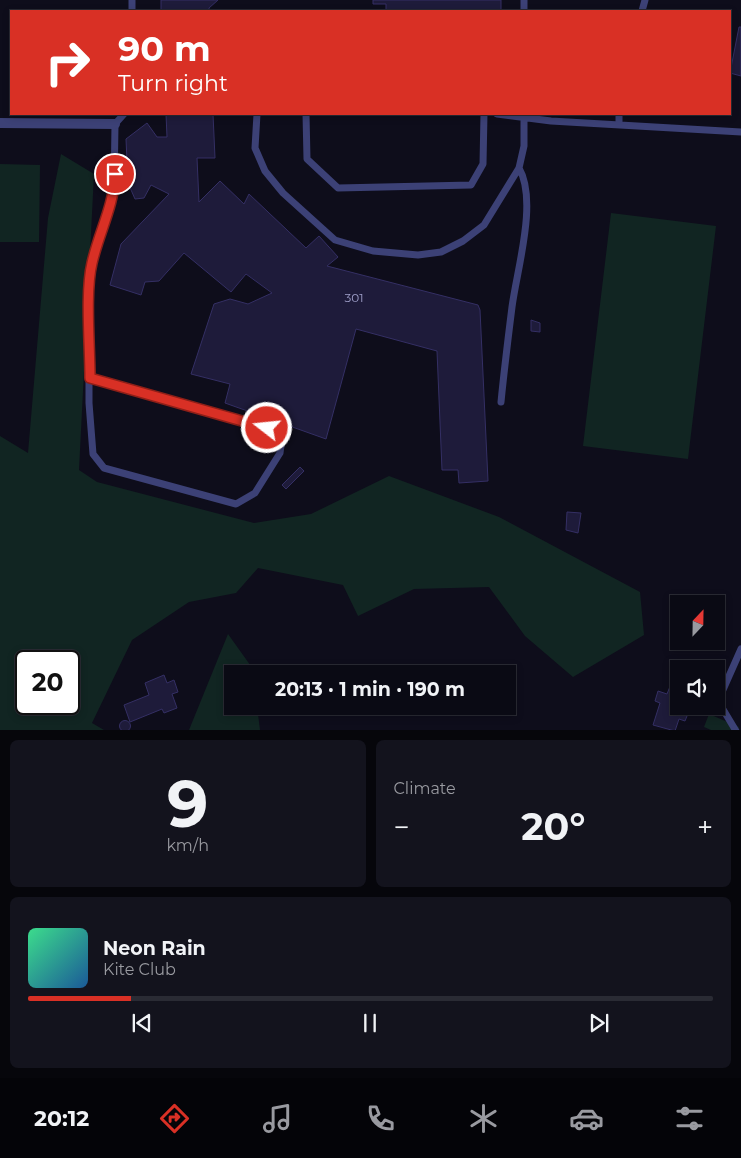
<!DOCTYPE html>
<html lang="en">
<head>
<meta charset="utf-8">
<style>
	body { margin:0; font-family:Montserrat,sans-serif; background:#13131d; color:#f1f3f6; height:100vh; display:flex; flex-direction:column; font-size:19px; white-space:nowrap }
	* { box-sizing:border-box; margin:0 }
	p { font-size:16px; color:#999aa0 }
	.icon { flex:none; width:28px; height:28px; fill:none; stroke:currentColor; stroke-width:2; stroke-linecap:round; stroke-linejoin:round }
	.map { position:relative; height:730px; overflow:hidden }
	.sheet { display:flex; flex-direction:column; gap:10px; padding:10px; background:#06060b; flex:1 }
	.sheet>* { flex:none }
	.top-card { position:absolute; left:10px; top:10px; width:721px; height:105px; border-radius:0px; box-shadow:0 2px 8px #0003,0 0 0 1px #2a2b34; background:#d93025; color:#fff; overflow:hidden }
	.needle { width:32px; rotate:22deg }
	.controls { position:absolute; left:670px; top:595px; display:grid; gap:10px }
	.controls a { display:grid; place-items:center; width:55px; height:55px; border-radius:0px; background:#0a0a14; box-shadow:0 2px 8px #0003,0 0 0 1px #2a2b34; font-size:25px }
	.speed { position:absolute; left:15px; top:650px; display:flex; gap:10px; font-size:25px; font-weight:700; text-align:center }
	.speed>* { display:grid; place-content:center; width:65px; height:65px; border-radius:50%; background:#0a0a14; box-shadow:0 2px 8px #0003,0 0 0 1px #2a2b34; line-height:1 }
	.speed .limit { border:2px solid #111; border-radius:8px; background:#fff; color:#111 }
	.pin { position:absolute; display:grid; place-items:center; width:42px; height:42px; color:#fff; margin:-21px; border:2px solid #fff; border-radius:50%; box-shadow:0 1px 5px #0007 }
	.me { position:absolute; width:55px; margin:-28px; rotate:286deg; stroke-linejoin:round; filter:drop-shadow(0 0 4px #0008) }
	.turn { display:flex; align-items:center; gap:18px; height:105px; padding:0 25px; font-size:22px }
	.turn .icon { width:65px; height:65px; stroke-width:2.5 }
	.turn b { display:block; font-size:35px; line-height:42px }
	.big { font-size:38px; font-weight:700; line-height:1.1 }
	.sheet .tile { flex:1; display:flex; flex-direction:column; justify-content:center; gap:8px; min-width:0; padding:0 18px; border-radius:8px; background:#13131d }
	.sheet .dial { align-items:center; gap:0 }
	.dial b { font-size:65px; line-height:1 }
	.song { display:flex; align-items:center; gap:15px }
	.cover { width:60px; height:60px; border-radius:8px; background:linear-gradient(135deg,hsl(150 70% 55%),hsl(210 70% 35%)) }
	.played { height:5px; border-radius:2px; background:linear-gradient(90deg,#d93025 15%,#2a2b34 15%) }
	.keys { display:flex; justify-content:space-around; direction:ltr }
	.heat { display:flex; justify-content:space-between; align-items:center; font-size:28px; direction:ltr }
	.sheet .tiles { flex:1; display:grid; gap:10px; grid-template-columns:1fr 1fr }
	.tile:last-child { grid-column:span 2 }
	.trip { position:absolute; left:224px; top:665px; width:292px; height:50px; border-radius:0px; background:#0a0a14; box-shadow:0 2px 8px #0003,0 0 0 1px #2a2b34; font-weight:700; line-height:50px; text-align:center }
	.dock { display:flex; height:80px; justify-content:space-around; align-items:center; background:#040408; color:#999aa0 }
	.dock .icon { width:35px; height:35px }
	.dock .selected { color:#d93025 }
	.dock b { font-size:22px; color:#f1f3f6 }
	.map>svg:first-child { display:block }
	.green { fill:#112522; fill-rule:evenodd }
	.building { fill:#1e1b3a; stroke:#342f64 }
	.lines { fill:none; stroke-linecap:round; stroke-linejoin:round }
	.lane { stroke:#3c4176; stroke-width:7 }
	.street { stroke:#3c4176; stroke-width:10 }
	.route-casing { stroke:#8d1f18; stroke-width:12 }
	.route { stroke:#d93025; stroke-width:9 }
	.labels { text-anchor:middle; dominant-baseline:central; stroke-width:5; stroke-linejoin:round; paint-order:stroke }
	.number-label { font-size:12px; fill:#a0a0ca }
</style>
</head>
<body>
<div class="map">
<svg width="741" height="731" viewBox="0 0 741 731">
	<rect width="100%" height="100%" fill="#0e0d1b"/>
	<path class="green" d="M61 154 94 174 79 470 97 482 254 523 311 514 389 476 499 517 640 592 644 635 573 677 525 636 489 587 414 589 358 616 343 585 258 568 236 593 189 602 132 640 92 723 104 730 0 731V436L28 453 48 218ZM26 661H69V704H26Z
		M0 164 40 165 39 242H0Z
		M611 213 716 226 688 459 583 446Z
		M228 634 253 669 254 674H232V706H257L260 730H189Z
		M709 714 739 727 738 731 711 730 704 727Z"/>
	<path class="building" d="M161 0H218L209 8V11H161Z
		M373 0H501V11H386V4H373Z
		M739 27H741V76L730 73Z
		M166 114H213L215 158H197L199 202 220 181 244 204 249 194 306 248 319 236 338 257 327 266 478 305 480 310 488 481 459 483 458 470H442L437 351 356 329 326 439 225 403 230 384 191 374 214 304 230 299 248 304 272 293 246 274 231 292 184 253 159 281 145 282 141 295 110 285 121 244 169 194 151 185 144 198 135 199 128 183 126 139 147 123 157 137H167Z
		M531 320 540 323V332L531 331Z
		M300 467 304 471 286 489 282 485Z
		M567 512 581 513 578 533 566 530Z
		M164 675 167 683 174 680 178 692 172 694 177 708 164 713 162 709 130 722 124 705 149 695 145 683Z
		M671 684 679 686V706H684L683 709 689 711 685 721 679 719 675 731 653 725 660 703 655 701 658 691 667 694Z
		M119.5 726a5.5 5.5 0 1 1 11 0a5.5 5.5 0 1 1-11 0Z"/>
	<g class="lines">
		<path class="lane" d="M524 0V11
			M132 11V0
			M642 11 645 0
			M257 114 255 148 265 171 283 193 335 240 373 251 418 255 441 252 463 241 484 225 519 168 524 146V114
			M306 114 307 159 338 188 471 185 483 164 484 114
			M497 114 551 121 741 132
			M619 125V114
			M90 378 267 428 282 438 280 453 255 493 236 504 104 468 93 454 89 403V284L91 263 114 192 115 124 124 114
			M501 402C504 371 508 339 512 307 517 269 538 201 519 168
			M736 731 718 701 741 649"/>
		<path class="street" d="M0 123 115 124"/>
	</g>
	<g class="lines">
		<defs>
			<path id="route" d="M115 174C114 206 99 232 92 263 85 292 90 346 90 378L267 428"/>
		</defs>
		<use href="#route" class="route-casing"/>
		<use href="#route" class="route"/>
	</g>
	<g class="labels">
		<g class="number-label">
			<text x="354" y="297">301</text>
		</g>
	</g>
</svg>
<div class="controls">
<a><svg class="needle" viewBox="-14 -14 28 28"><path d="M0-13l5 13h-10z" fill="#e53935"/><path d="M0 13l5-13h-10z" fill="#999aa0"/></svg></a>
<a><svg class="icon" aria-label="sound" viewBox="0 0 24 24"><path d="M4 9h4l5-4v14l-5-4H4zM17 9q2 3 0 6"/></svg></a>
</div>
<div class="speed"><div class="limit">20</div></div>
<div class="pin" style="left:115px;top:174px;background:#d93025"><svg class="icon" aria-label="arrive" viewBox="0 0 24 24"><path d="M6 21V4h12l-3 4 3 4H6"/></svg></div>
<svg class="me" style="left:267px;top:428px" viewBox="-20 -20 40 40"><circle r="17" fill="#d93025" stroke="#fff" stroke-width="3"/><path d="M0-11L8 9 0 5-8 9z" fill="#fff"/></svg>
<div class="trip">20:13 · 1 min · 190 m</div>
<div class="top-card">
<div class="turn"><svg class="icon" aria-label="right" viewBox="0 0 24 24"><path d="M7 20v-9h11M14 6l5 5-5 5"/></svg><div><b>90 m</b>Turn right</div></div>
</div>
</div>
<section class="sheet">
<div class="tiles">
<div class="tile dial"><b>9</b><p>km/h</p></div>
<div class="tile"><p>Climate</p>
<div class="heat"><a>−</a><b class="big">20°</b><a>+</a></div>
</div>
<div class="tile">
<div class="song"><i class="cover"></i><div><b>Neon Rain</b><p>Kite Club</p></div></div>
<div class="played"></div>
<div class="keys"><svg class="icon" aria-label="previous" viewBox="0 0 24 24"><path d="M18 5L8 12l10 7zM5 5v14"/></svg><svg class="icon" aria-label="pause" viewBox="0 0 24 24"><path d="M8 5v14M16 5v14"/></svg><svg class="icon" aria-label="next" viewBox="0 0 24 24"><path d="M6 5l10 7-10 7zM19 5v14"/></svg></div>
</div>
</div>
</section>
<nav class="dock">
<b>20:12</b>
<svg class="icon selected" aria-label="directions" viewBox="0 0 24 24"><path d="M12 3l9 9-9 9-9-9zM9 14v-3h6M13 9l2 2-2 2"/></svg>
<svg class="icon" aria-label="music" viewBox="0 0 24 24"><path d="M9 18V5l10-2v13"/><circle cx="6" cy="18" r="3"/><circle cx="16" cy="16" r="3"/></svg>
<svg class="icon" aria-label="phone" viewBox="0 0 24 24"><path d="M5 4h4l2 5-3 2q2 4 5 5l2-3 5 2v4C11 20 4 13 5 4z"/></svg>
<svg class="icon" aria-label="climate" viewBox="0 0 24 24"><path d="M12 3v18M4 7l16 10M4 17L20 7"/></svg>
<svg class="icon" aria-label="car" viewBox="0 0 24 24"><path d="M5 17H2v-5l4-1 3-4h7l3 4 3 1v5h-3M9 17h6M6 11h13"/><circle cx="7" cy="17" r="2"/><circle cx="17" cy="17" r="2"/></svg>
<svg class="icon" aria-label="filters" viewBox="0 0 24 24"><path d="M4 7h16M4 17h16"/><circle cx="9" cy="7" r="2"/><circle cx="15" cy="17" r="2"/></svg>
</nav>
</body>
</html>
